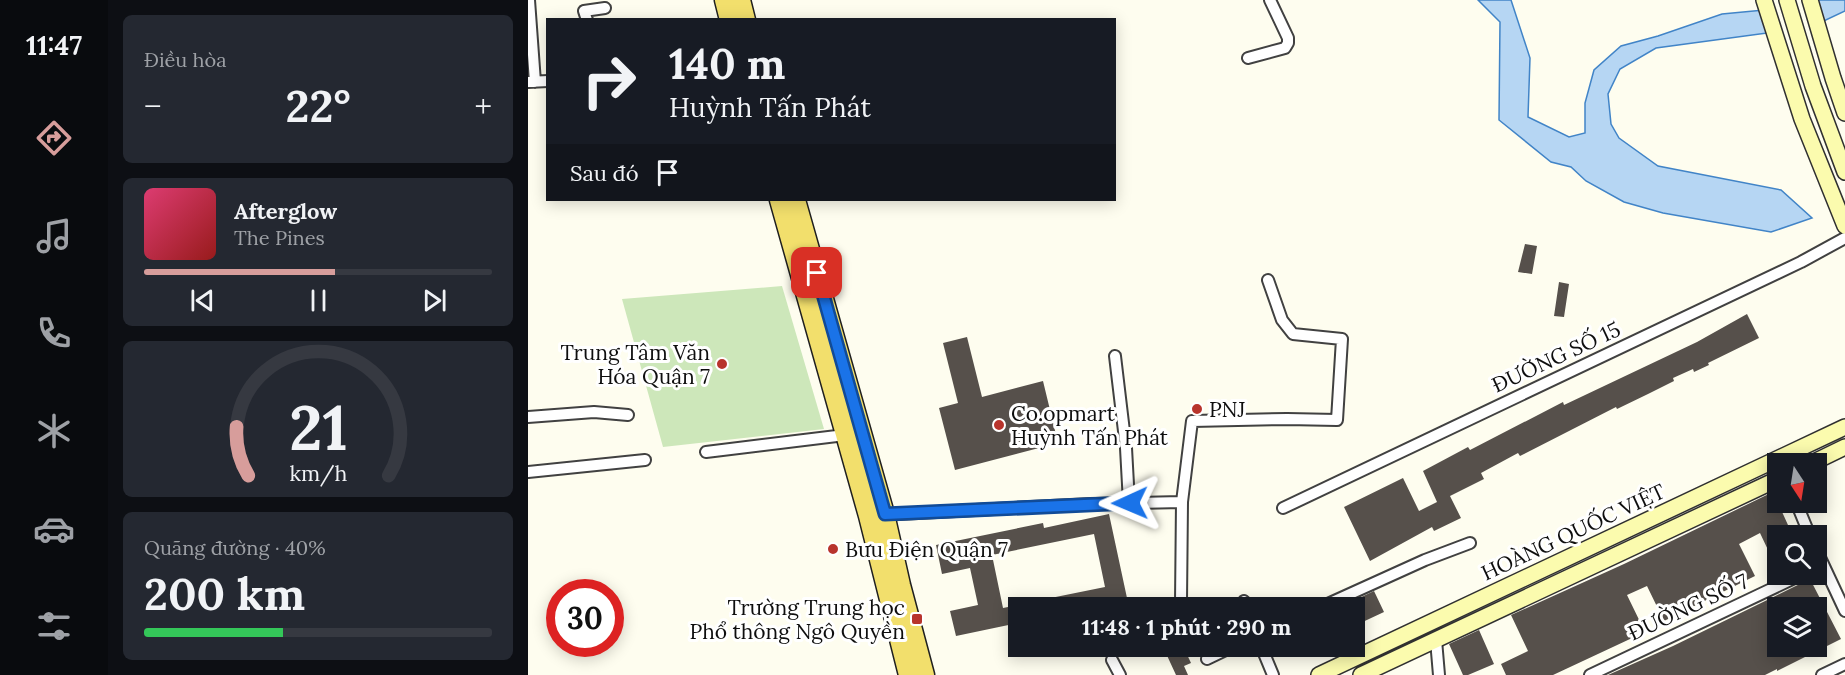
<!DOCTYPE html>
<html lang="vi">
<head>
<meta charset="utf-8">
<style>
	body { margin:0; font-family:Lora,serif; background:#242831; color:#f1f3f6; height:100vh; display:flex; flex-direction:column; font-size:22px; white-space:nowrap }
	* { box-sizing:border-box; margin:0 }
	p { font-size:20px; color:#9ea1a6 }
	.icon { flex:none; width:33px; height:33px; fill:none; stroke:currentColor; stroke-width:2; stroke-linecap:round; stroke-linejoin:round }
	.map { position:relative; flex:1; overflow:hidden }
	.side { display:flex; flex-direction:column; gap:15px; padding:15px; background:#0d0f14; width:420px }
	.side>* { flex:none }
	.guide { position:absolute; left:18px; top:18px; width:570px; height:183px; border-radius:0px; box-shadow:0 3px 15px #0003; background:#171b24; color:#f1f3f6; overflow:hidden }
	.needle { width:39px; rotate:168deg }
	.tools { position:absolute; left:1239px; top:453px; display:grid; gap:12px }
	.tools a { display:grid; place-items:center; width:60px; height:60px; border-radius:0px; background:#171b24; box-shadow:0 3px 15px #0003; font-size:30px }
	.speed { position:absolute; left:18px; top:579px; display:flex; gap:12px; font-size:30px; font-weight:700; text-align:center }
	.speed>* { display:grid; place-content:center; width:78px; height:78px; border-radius:50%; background:#171b24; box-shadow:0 3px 15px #0003; line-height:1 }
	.speed .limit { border:9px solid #d22; background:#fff; color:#111 }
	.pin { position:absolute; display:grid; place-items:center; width:51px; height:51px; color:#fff; margin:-26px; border-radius:12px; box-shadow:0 3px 9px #0006 }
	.me { position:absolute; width:66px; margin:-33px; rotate:269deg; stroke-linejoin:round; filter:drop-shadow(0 0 4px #0008) }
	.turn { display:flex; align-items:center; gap:21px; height:126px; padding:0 24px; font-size:27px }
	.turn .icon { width:78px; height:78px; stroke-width:2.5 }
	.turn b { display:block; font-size:42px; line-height:51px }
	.then { display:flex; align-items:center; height:57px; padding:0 24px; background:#0003; gap:12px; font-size:22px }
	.big { font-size:45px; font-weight:800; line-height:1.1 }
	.side .tile { flex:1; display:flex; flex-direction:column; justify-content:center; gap:9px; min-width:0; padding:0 21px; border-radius:9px; background:#242831 }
	.side .dial { align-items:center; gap:0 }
	.dial svg { height:156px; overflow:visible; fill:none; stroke:#363941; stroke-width:7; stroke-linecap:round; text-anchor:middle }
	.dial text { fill:#f1f3f6; stroke:none }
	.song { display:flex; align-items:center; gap:18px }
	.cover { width:72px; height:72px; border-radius:9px; background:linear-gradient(135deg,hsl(340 70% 55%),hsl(0 70% 35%)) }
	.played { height:6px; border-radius:3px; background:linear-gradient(90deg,#d79d9b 55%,#363941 55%) }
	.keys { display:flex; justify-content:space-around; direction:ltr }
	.heat { display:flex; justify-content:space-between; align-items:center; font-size:33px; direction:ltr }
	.charge { height:9px; border-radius:4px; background:linear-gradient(90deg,#34c759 40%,#363941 0) }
	.trip { position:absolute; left:480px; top:597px; width:357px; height:60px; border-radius:0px; background:#171b24; box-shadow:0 3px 15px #0003; font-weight:800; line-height:60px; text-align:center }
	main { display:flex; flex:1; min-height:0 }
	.menu { display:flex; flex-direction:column; width:108px; justify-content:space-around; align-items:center; background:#090b0e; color:#9ea1a6 }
	.menu .icon { width:42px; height:42px }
	.menu .selected { color:#d79d9b }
	.menu b { font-size:27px; color:#f1f3f6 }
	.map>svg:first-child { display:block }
	.green { fill:#cde7ba }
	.water { fill:#b6d6f3; stroke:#4184c7; stroke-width:1.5 }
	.pier { fill:#fefdef }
	.building { fill:#56504b; fill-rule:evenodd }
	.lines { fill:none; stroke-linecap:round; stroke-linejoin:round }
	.street-casing { stroke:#414141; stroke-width:14 }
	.secondary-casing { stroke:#303030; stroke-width:18 }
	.primary-casing { stroke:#1f1f1f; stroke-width:21 }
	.street { stroke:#fff; stroke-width:10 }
	.secondary { stroke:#fbfbae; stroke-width:15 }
	.primary { stroke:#f2df6c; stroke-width:18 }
	.route-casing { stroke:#114b97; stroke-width:15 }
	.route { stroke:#1a73e8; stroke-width:10 }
	.poi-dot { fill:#b8342c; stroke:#fff; stroke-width:2 }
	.labels { text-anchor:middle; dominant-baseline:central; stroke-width:6; stroke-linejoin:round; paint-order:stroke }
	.poi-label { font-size:21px; fill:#0e0e0e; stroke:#fff; text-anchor:start }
	.street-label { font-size:21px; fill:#0e0e0e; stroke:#fff }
</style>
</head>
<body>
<main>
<nav class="menu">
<b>11:47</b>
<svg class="icon selected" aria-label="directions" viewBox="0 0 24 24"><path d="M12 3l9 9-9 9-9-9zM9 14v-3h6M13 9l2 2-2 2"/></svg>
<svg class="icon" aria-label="music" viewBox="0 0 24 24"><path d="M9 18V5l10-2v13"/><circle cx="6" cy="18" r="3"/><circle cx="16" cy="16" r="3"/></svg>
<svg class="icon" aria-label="phone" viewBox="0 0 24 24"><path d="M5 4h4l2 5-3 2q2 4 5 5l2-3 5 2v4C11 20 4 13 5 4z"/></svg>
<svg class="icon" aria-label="climate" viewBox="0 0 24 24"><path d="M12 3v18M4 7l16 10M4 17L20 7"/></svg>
<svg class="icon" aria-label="car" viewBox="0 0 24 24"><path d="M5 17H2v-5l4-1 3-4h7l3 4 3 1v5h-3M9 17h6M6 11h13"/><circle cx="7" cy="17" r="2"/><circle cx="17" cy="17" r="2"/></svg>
<svg class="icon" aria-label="filters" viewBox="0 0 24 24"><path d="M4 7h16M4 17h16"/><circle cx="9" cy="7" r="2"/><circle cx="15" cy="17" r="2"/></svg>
</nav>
<section class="side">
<div class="tile"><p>Điều hòa</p>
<div class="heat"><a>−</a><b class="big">22°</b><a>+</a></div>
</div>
<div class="tile">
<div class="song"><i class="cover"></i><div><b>Afterglow</b><p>The Pines</p></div></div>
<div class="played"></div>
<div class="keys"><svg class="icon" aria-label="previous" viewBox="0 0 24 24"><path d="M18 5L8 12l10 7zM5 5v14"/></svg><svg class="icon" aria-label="pause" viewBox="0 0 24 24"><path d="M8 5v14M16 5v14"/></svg><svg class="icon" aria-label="next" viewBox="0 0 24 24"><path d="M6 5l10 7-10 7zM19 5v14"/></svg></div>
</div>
<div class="tile dial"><svg viewBox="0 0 100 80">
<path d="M14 69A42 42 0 1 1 86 69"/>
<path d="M14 69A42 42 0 0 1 8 44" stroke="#d79d9b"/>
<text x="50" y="56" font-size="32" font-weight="700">21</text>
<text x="50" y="72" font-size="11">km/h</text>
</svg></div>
<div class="tile"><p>Quãng đường · 40%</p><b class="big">200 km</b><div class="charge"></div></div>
</section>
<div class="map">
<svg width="1317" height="675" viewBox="0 0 1317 675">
	<rect width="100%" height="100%" fill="#fefdef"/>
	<path class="green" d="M254 286 296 429 135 447 94 299Z"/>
	<path class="water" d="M950 0H983L1002 58 1000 117 1041 137 1057 133V103L1066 70 1093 46 1130 36 1194 14 1278 6 1290 0H1317V11L1283 27 1128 48 1092 69 1080 94 1083 124 1091 138 1130 166 1253 190 1284 218 1243 232 1135 213 1096 202 1058 181 1043 167 1023 162 971 120 972 22Z"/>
	<path class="pier" d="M1278 3 1284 30 1239 37 1231 9 1240 6Z"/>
	<path class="building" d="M997 244 1009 246 1004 274 990 272Z
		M1031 282 1041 284 1036 317 1026 316Z
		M1219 314 1231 338 1180 363 1181 365 1166 372 1165 369 1145 378 1146 381 1120 394 1089 409 1088 407 992 456 990 453 953 473 956 479 922 496 933 518 906 531 904 527 842 561 816 507 875 478 891 511 909 502 895 471 940 447 942 450 1035 402 1036 405 1169 342Z
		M439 337 454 397 515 381 530 443 427 470 411 408 430 403 415 343Z
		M1245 492 1265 536H1250V571L1232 533 1211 544 1227 576 1136 621 1119 586 1099 595 1117 632 1025 675H978L973 664 1000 651 983 615 1096 564Z
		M581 514 599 598 555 608H498V603L577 587 566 534 464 555 475 608 490 605V623L428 636 422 611 450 605 442 568 414 574 408 545 515 523 516 528Z
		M1282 579 1313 639 1249 671V669L1237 675H1080L1145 646ZM1250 608H1288V646H1250Z
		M846 591 856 612 826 626V608H810Z
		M951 630 966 664 940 675H935L921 644Z
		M641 646H655L663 663 656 666 660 675H648L636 649Z"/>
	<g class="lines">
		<defs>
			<path id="street" d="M1 0 7 82
				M59 20 56 11 77 8
				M720 58 757 48 760 43V38L742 0
				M0 82 20 81
				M587 356 598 448 601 503
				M0 417 66 412 100 415
				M178 452 317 435
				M0 472 117 460
				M1268 502 1282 536
				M755 508 1273 262 1317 238
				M352 515 562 504 654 502
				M1288 549 1317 611
				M716 601 718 608
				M653 602 654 502 664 421 759 419 809 420 814 339 765 334 754 320 740 280
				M791 608 897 560 942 543
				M908 640 911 675
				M733 646 745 675
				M679 659 706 646
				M584 660 592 675
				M1062 675 1275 574
				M1294 675 1317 664"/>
			<path id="secondary" d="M1236 0 1274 119 1317 226
				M1259 0 1285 86 1317 172
				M1282 0 1305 78 1317 113
				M1282 464 1317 447
				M791 675 1317 427
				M833 675 1250 479"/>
			<path id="primary" d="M196 0 201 20
				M213 0 218 20
				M251 200 340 516 380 675
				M268 200 357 514 373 585 397 675"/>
		</defs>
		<use href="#street" class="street-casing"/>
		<use href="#secondary" class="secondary-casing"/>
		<use href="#primary" class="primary-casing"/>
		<use href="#street" class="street"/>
		<use href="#secondary" class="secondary"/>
		<use href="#primary" class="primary"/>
	</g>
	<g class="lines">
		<defs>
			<path id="route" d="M289 273 357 514 602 503"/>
		</defs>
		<use href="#route" class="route-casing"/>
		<use href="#route" class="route"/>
	</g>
	<g class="poi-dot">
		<circle cx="194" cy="364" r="6"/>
		<circle cx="669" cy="409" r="6"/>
		<circle cx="471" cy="425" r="6"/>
		<circle cx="305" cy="549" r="6"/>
		<rect x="383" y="613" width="12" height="12" rx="3"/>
	</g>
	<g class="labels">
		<g class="poi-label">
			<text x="182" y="352" text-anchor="end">Trung Tâm Văn<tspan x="182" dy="24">Hóa Quận 7</tspan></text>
			<text x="681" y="409">PNJ</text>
			<text x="483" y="413">Co.opmart<tspan x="483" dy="24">Huỳnh Tấn Phát</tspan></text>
			<text x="317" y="549">Bưu Điện Quận 7</text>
			<text x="377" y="607" text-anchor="end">Trường Trung học<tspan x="377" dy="24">Phổ thông Ngô Quyền</tspan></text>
		</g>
		<g class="street-label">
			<text transform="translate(1028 357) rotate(-25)">ĐƯỜNG SỐ 15</text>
			<text transform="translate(1045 532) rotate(-25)">HOÀNG QUỐC VIỆT</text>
			<text transform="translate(1160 607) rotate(-25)">ĐƯỜNG SỐ 7</text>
		</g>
	</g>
</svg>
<div class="tools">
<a><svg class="needle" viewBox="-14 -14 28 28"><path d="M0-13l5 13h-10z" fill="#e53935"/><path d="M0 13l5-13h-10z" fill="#9ea1a6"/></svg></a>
<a><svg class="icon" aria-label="search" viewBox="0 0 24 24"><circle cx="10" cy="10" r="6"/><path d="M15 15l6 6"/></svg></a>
<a><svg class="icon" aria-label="layers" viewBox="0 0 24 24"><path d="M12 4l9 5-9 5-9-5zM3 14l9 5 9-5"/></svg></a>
</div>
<div class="speed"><div class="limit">30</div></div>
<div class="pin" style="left:289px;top:273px;background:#d93025"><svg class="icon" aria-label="arrive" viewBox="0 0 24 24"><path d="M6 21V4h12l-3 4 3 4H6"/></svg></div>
<svg class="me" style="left:602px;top:503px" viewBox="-20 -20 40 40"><path d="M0-17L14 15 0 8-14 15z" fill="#1a73e8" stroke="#fff" stroke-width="4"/></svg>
<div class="trip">11:48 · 1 phút · 290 m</div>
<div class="guide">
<div class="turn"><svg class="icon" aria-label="right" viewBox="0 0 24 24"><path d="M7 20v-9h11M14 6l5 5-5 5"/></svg><div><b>140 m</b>Huỳnh Tấn Phát</div></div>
<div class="then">Sau đó<svg class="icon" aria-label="arrive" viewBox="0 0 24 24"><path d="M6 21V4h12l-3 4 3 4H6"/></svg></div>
</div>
</div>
</main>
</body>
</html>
